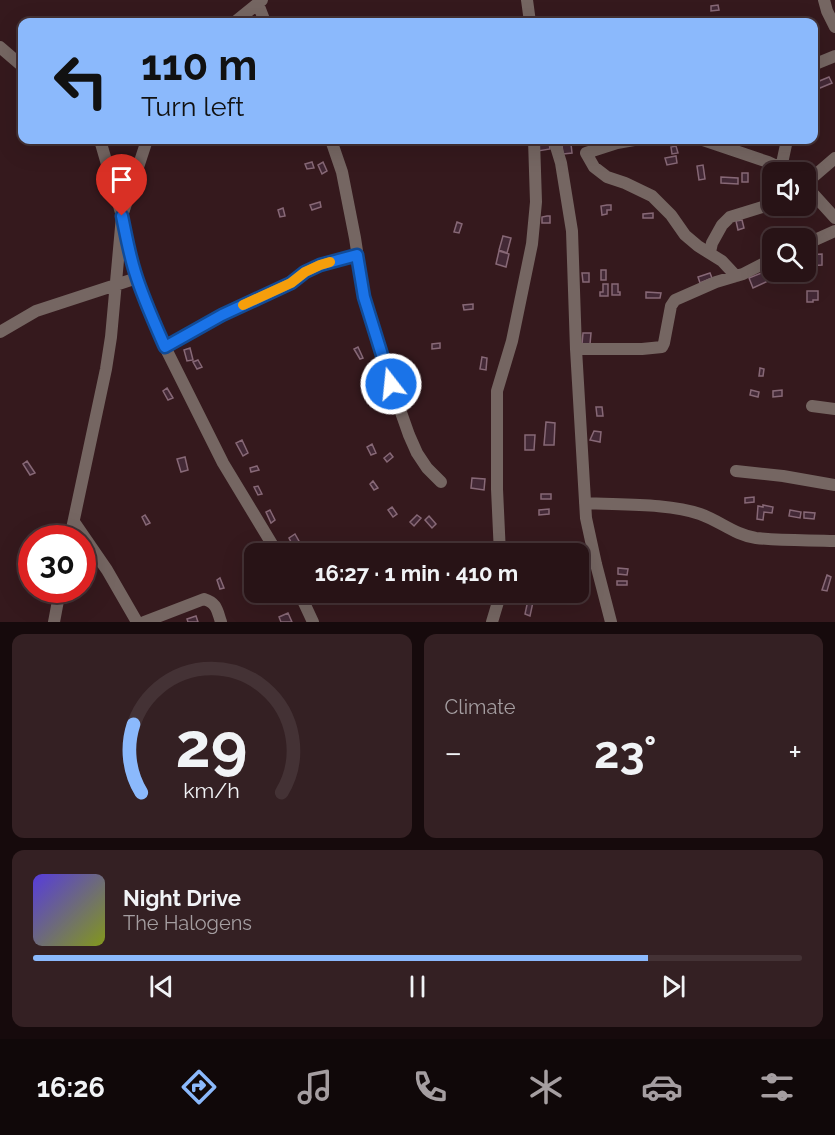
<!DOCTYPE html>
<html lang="en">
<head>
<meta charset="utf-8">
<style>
	body { margin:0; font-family:Raleway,sans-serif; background:#342023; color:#f1f3f6; height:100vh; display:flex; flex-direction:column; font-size:22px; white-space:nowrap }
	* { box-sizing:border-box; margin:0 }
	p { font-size:20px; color:#a59ea1 }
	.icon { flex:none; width:33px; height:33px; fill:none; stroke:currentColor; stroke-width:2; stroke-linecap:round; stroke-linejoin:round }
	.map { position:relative; height:622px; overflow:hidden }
	.drawer { display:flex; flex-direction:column; gap:12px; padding:12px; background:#160a0c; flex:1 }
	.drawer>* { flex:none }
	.hud { position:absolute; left:18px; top:18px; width:800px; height:126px; border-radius:12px; box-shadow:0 6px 24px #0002,0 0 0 2px #443235; background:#8bb9fc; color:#111; overflow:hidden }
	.controls { position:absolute; left:762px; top:162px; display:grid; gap:12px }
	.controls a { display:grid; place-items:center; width:54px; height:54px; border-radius:12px; background:#281316; box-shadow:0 6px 24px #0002,0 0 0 2px #443235; font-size:30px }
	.speed { position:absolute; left:18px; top:525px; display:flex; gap:12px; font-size:30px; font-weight:700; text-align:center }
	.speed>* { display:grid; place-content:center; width:78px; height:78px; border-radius:50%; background:#281316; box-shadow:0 6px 24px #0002,0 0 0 2px #443235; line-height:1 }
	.speed .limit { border:9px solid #d22; background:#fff; color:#111 }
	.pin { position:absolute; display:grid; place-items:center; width:51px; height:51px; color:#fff; margin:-62px -26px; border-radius:50% 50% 50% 0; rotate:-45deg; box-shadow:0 0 6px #0007 }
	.pin .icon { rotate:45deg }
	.me { position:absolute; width:66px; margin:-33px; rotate:344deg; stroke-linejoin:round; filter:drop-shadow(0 0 4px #0008) }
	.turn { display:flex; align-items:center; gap:21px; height:126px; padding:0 24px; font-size:27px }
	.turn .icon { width:78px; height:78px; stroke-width:2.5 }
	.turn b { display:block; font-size:42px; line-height:51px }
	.big { font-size:45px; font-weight:700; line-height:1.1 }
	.drawer .tile { flex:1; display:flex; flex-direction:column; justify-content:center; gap:9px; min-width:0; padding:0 21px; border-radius:12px; background:#342023 }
	.drawer .dial { align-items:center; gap:0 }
	.dial svg { height:156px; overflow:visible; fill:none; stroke:#443235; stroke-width:7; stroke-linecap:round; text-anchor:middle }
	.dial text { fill:#f1f3f6; stroke:none }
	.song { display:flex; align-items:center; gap:18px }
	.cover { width:72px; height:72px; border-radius:9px; background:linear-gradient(135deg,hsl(250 70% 55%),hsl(70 70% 35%)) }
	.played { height:6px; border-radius:3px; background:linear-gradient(90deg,#8bb9fc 80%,#443235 80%) }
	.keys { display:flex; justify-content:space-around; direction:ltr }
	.heat { display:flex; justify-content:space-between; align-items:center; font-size:33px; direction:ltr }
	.drawer .tiles { flex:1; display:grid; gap:12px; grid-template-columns:1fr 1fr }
	.tile:last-child { grid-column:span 2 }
	.trip { position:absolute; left:244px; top:543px; width:345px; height:60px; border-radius:12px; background:#281316; box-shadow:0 6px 24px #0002,0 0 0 2px #443235; font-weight:700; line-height:60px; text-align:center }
	.dock { display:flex; height:96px; justify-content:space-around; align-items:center; background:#100809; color:#a59ea1 }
	.dock .icon { width:42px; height:42px }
	.dock .on { color:#8bb9fc }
	.dock b { font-size:27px; color:#f1f3f6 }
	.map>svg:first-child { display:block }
	.building { fill:#432936; stroke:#876876; stroke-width:1.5 }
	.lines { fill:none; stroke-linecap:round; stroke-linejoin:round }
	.minor { stroke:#756662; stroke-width:12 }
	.route-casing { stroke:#114b97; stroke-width:15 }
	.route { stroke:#1a73e8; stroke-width:10 }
	.slow { stroke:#f59e0b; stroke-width:10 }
</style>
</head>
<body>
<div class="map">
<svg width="835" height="622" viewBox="0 0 835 622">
	<rect width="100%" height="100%" fill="#35191d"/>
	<path class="building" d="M718 5 719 10 711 11V6Z
		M829 77 832 83 820 88 817 82Z
		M549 143 550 149 538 151 537 144Z
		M571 144 572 153 563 154 562 145Z
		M676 146 678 153 672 154 671 147Z
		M676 156 677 163 667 165 665 158Z
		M312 162 314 168 307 169 305 164Z
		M323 162 327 171 322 174 318 165Z
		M703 165 705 179 699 180 697 166Z
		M742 173H748V182H742Z
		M721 177 738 178V184L721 183Z
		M320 202 321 207 312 210 310 205Z
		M607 205H611V210H607V214L602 215 601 206Z
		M283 208 285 216 280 217 278 210Z
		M653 213V218H643V214Z
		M547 216H550V223H542V217Z
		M742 220 744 228 738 230 736 221Z
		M457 222 462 224 459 233 454 232Z
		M503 236 511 238 507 253 499 250Z
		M499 251 509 254 506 267 496 264Z
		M822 254V265L806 266V255Z
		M601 270H606V280H601Z
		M764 272 768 281 753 288 749 278Z
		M582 273H589V282H583Z
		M710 273 712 278 700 283 698 277Z
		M603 284H608V296H600V292H603Z
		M612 284H618V292H620V295H612Z
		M807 291H818V300H813V302H807Z
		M646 292 661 293 660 298H646Z
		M473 304V309L464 310 463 305Z
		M583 333H591L590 344H582Z
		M440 343V348L432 349V344Z
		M358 347 363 358 360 359 354 349Z
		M190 348 193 360 187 361 184 350Z
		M482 357 487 358 486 370 480 369Z
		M198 360 202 367 197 369 193 362Z
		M760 368 764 369 763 376H759Z
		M167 388 173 398 168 400 163 391Z
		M751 390 759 392 758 397 750 395Z
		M782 390V396L773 397V391Z
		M596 407H602L603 416H597Z
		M546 422 555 423 554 445H544Z
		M594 431 601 432 600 442 590 440Z
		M525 435H535L534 450H525Z
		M242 440 248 453 243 456 236 443Z
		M372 444 376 453 371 455 367 447Z
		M390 453 393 457 387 462 384 458Z
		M185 457 188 470 181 472 177 459Z
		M27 461 35 473 30 475 23 464Z
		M257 466 259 470 251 472 250 468Z
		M472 478 485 479 484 490 471 488Z
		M373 481 378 488 374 490 370 484Z
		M258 486 262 494 258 495 254 487Z
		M541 494H551V499H541Z
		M754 497V502L745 503V498Z
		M763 505 773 507 772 513 764 512 763 520 757 519 758 506 763 507Z
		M392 507 397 514 393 517 388 510Z
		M549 509V514L539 515V510Z
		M270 510 275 520 271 523 266 512Z
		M790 510 801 512 800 518 789 516Z
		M804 512 815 513 814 519 804 518Z
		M145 515 150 523 146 525 142 517Z
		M417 515 421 518 414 526 410 522Z
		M429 516 436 524 432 528 425 520Z
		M295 534 300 543 293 546 289 538Z
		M427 545 430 548 425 554 421 550Z
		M579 563H584V572H579Z
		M618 568 628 569 627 575 618 574Z
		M827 575 831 577 827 591 822 590Z
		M220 578 224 588 220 589 217 580Z
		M617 581H627V585H617Z
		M528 600 533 602 530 616 525 614Z
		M288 613 292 622H281L279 617Z
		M196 616 198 622H188L187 619Z"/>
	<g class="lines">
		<path class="minor" d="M527 0 530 22
			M824 0 827 11 835 27
			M258 4 265 22
			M235 22 262 0
			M0 47 22 66
			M813 65 835 56
			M100 140 122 216 134 269 146 305 165 347 223 463 278 554
			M331 140 342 172 355 238 364 297 391 384 409 435 417 453 427 468 441 482
			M554 140 561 163 572 231 576 349 586 518 596 564 611 622
			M634 140 617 143 586 153 594 167 607 177 625 183 652 196 671 215 685 235 698 246 722 261 736 276
			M703 140 768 162 789 172
			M781 168 787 140
			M806 183 835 158
			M806 186 835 218
			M806 244 835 231
			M710 252 712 243 722 225 730 217 772 204
			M0 332 36 311 137 278
			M165 347 222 315 291 283 305 272 320 265 357 255
			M576 349H642L662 347 664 343 671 306 675 300 716 282 743 274 772 259
			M812 406 835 409
			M736 471 783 476 835 485
			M585 503C619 505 669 503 700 514 720 521 735 535 756 538 782 541 809 540 835 541
			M74 522 107 570 137 622
			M70 538 106 369 111 337 122 216 147 140
			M500 554 497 489V391L512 341 532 244 536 202 534 140
			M299 592 313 622
			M54 622 60 590
			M144 622 204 599C217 603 217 610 221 622
			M492 622 501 592"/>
	</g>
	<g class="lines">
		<defs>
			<path id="route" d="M122 216C126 235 129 253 135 272 143 298 154 322 165 347L222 315 291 283 305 272 320 265 357 255 364 297 391 384"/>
		</defs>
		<use href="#route" class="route-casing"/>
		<use href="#route" class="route"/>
		<path class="slow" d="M243 305 291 283 305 272 320 265 330 262"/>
	</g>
</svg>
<div class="controls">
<a><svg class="icon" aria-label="sound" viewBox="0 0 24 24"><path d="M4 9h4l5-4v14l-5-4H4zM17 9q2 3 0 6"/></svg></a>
<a><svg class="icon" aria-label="search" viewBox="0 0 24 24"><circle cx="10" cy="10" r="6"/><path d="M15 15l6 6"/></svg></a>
</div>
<div class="speed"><div class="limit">30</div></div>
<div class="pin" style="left:122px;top:216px;background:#d93025"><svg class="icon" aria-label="arrive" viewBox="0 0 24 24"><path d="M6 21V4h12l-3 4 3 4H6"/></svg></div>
<svg class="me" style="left:391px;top:384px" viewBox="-20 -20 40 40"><circle r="17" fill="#1a73e8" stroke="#fff" stroke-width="3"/><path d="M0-11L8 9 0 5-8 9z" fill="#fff"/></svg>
<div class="trip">16:27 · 1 min · 410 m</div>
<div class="hud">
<div class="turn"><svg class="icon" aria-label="left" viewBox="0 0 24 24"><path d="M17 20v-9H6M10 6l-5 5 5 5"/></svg><div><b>110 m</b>Turn left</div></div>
</div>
</div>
<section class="drawer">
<div class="tiles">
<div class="tile dial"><svg viewBox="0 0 100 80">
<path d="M14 69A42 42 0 1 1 86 69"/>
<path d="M14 69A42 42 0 0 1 10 34" stroke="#8bb9fc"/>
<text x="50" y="56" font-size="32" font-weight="700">29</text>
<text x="50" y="72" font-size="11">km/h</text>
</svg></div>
<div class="tile"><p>Climate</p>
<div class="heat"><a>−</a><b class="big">23°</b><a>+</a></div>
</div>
<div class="tile">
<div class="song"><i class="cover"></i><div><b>Night Drive</b><p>The Halogens</p></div></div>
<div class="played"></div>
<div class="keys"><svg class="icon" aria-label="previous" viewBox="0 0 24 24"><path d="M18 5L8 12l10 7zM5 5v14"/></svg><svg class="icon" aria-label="pause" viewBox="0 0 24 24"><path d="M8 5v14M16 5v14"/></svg><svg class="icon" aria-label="next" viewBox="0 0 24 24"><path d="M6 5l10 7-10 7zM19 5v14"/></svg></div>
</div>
</div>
</section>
<nav class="dock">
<b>16:26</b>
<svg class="icon on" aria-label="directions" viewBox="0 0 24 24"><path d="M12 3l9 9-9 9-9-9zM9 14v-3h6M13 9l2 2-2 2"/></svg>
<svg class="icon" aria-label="music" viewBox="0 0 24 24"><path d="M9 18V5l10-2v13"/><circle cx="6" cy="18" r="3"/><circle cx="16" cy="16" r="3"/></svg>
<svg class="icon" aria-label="phone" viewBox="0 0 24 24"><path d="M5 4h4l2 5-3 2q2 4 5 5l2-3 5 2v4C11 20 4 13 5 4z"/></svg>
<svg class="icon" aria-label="climate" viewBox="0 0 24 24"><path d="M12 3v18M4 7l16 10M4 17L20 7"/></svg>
<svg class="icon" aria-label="car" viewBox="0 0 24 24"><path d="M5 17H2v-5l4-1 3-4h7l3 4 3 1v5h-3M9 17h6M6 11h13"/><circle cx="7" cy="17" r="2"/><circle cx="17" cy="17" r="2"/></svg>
<svg class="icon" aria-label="filters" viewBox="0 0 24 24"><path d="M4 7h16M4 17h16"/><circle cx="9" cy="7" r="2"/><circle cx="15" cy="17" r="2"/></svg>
</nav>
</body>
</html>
